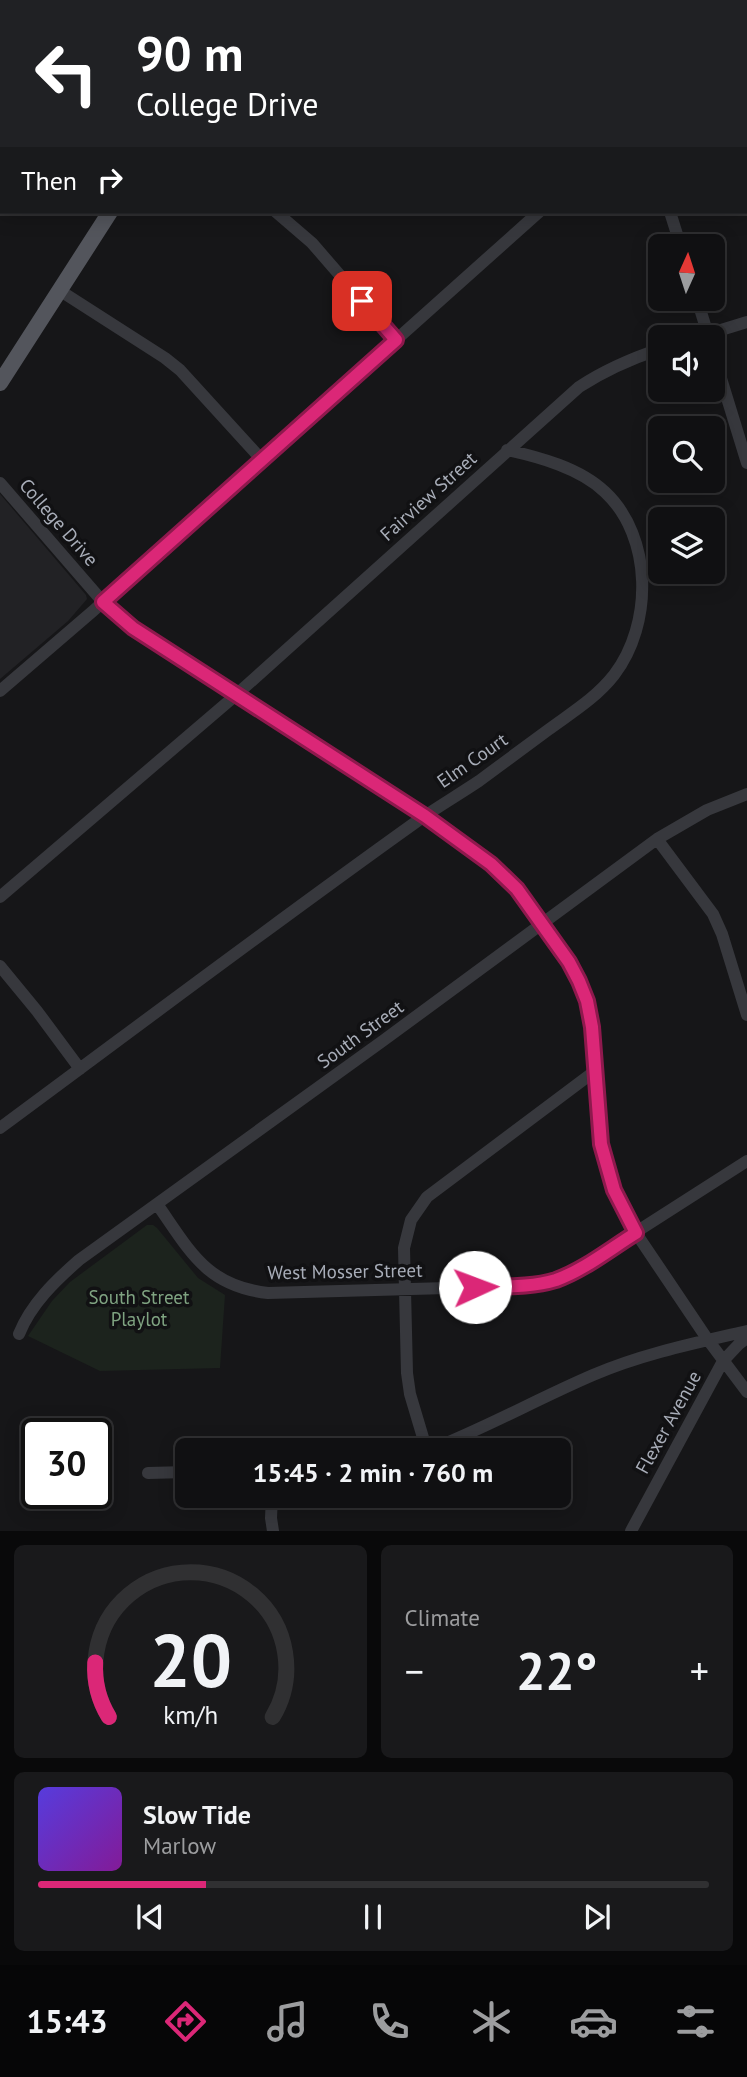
<!DOCTYPE html>
<html lang="en">
<head>
<meta charset="utf-8">
<style>
	body { margin:0; font-family:"PT Sans",sans-serif; background:#19191b; color:#f1f3f6; height:100vh; display:flex; flex-direction:column; font-size:26px; white-space:nowrap }
	* { box-sizing:border-box; margin:0 }
	p { font-size:23px; color:#9c9d9f }
	.icon { flex:none; width:38px; height:38px; fill:none; stroke:currentColor; stroke-width:2; stroke-linecap:round; stroke-linejoin:round }
	.map { position:relative; height:1531px; overflow:hidden }
	.details { display:flex; flex-direction:column; gap:14px; padding:14px; background:#09090a; flex:1 }
	.details>* { flex:none }
	.top-card { position:absolute; left:0px; top:0px; width:747px; height:214px; box-shadow:0 4px 18px #0003,0 0 0 2px #303032; background:#202124; color:#fff; overflow:hidden }
	.needle { width:46px; rotate:3deg }
	.buttons { position:absolute; left:648px; top:234px; display:grid; gap:14px }
	.buttons a { display:grid; place-items:center; width:77px; height:77px; border-radius:10px; background:#101012; box-shadow:0 4px 18px #0003,0 0 0 2px #303032; font-size:35px }
	.speed { position:absolute; left:21px; top:1418px; display:flex; gap:14px; font-size:35px; font-weight:700; text-align:center }
	.speed>* { display:grid; place-content:center; width:91px; height:91px; border-radius:50%; background:#101012; box-shadow:0 4px 18px #0003,0 0 0 2px #303032; line-height:1 }
	.speed .limit { border:4px solid #111; border-radius:10px; background:#fff; color:#111 }
	.pin { position:absolute; display:grid; place-items:center; width:60px; height:60px; color:#fff; margin:-30px; border-radius:14px; box-shadow:0 4px 10px #0006 }
	.me { position:absolute; width:77px; margin:-38px; rotate:88deg; stroke-linejoin:round; filter:drop-shadow(0 0 5px #0008) }
	.turn { display:flex; align-items:center; gap:24px; height:147px; padding:0 21px; font-size:32px }
	.turn .icon { width:91px; height:91px; stroke-width:2.5 }
	.turn b { display:block; font-size:49px; line-height:60px }
	.then { display:flex; align-items:center; height:66px; padding:0 21px; background:#0003; gap:14px; font-size:26px }
	.big { font-size:52px; font-weight:600; line-height:1.1 }
	.details .tile { flex:1; display:flex; flex-direction:column; justify-content:center; gap:10px; min-width:0; padding:0 24px; border-radius:10px; background:#19191b }
	.details .dial { align-items:center; gap:0 }
	.dial svg { height:182px; overflow:visible; fill:none; stroke:#303032; stroke-width:7; stroke-linecap:round; text-anchor:middle }
	.dial text { fill:#f1f3f6; stroke:none }
	.song { display:flex; align-items:center; gap:21px }
	.cover { width:84px; height:84px; border-radius:10px; background:linear-gradient(135deg,hsl(250 70% 55%),hsl(290 70% 35%)) }
	.played { height:7px; border-radius:4px; background:linear-gradient(90deg,#db2777 25%,#303032 25%) }
	.keys { display:flex; justify-content:space-around; direction:ltr }
	.heat { display:flex; justify-content:space-between; align-items:center; font-size:38px; direction:ltr }
	.details .tiles { flex:1; display:grid; gap:14px; grid-template-columns:1fr 1fr }
	.tile:last-child { grid-column:span 2 }
	.trip { position:absolute; left:175px; top:1438px; width:396px; height:70px; border-radius:10px; background:#101012; box-shadow:0 4px 18px #0003,0 0 0 2px #303032; font-weight:600; line-height:70px; text-align:center }
	.tabs { display:flex; height:112px; justify-content:space-around; align-items:center; background:#060607; color:#9c9d9f }
	.tabs .icon { width:49px; height:49px }
	.tabs .selected { color:#db2777 }
	.tabs b { font-size:32px; color:#f1f3f6 }
	.map>svg:first-child { display:block }
	.built { fill:#222225 }
	.park { fill:#1c231d }
	.lines { fill:none; stroke-linecap:round; stroke-linejoin:round }
	.minor { stroke:#37383d; stroke-width:12 }
	.major { stroke:#53555c; stroke-width:16 }
	.route-casing { stroke:#8e194d; stroke-width:18 }
	.route { stroke:#db2777; stroke-width:12 }
	.labels { text-anchor:middle; dominant-baseline:central; stroke-width:7; stroke-linejoin:round; paint-order:stroke }
	.street-label { font-size:19px; fill:#a8adb8; stroke:#111113 }
	.park-label { font-size:19px; fill:#7fa381; stroke:#111113 }
</style>
</head>
<body>
<div class="map">
<svg width="747" height="1531" viewBox="0 0 747 1531">
	<rect width="100%" height="100%" fill="#161618"/>
	<path class="built" d="M0 494 86 595 87 599 68 621 0 679Z"/>
	<path class="park" d="M147 1225H153L157 1228 198 1278 225 1295 220 1368 100 1371 28 1336 52 1301 70 1282Z"/>
	<g class="lines">
		<path class="minor" d="M282 0 285 2
			M606 0 607 2
			M40 2 41 0
			M746 31 747 30
			M746 42H747
			M0 64 2 61
			M276 212 312 243 396 340
			M670 212 681 247
			M59 290 165 358 180 370 262 460
			M697 299 709 338
			M695 338 747 322
			M712 349 747 463
			M0 483 103 602 133 628 425 816 491 864 517 889 569 962 579 981 587 1001 592 1027 601 1144 614 1190 636 1233 708 1340 747 1392
			M0 691 93 611 539 212
			M657 839 713 914 722 934 747 1015
			M0 897 236 695 579 387C605 370 630 359 660 349
			M0 966 37 1011 80 1069
			M0 1128C138 1026 276 922 416 822 436 808 458 795 479 781 502 764 525 747 548 730 571 713 596 698 614 675 653 624 653 537 605 492 580 468 539 457 507 450
			M157 1204C190 1251 206 1286 268 1293L521 1286 555 1280 572 1273 747 1161
			M19 1334C31 1304 55 1281 79 1260L384 1040 657 839 707 810 747 794
			M427 1451 410 1394 407 1373 404 1248 411 1220 427 1197 595 1071
			M427 1451C484 1429 537 1399 593 1375 642 1354 695 1343 747 1331
			M148 1473 187 1472
			M272 1496 271 1518 273 1531
			M631 1531 723 1361 739 1344 747 1338"/>
		<path class="major" d="M246 2 247 0
			M0 383 110 212"/>
	</g>
	<g class="lines">
		<defs>
			<path id="route" d="M362 301 396 340 103 602 133 628 425 816 491 864 517 889 569 962 579 981 587 1001 592 1027 601 1144 614 1190 636 1233C610 1249 584 1270 556 1280 530 1288 501 1286 475 1287"/>
		</defs>
		<use href="#route" class="route-casing"/>
		<use href="#route" class="route"/>
	</g>
	<g class="labels">
		<g class="street-label">
			<text transform="translate(428 496) rotate(-42)">Fairview Street</text>
			<text transform="translate(59 522) rotate(49)">College Drive</text>
			<text transform="translate(472 760) rotate(-35)">Elm Court</text>
			<text transform="translate(360 1034) rotate(-36)">South Street</text>
			<text transform="translate(345 1271) rotate(-1)">West Mosser Street</text>
			<text transform="translate(668 1422) rotate(-61)">Flexer Avenue</text>
		</g>
		<g class="park-label">
			<text x="139" y="1297">South Street<tspan x="139" dy="22">Playlot</tspan></text>
		</g>
	</g>
</svg>
<div class="buttons">
<a><svg class="needle" viewBox="-14 -14 28 28"><path d="M0-13l5 13h-10z" fill="#e53935"/><path d="M0 13l5-13h-10z" fill="#9c9d9f"/></svg></a>
<a><svg class="icon" aria-label="sound" viewBox="0 0 24 24"><path d="M4 9h4l5-4v14l-5-4H4zM17 9q2 3 0 6"/></svg></a>
<a><svg class="icon" aria-label="search" viewBox="0 0 24 24"><circle cx="10" cy="10" r="6"/><path d="M15 15l6 6"/></svg></a>
<a><svg class="icon" aria-label="layers" viewBox="0 0 24 24"><path d="M12 4l9 5-9 5-9-5zM3 14l9 5 9-5"/></svg></a>
</div>
<div class="speed"><div class="limit">30</div></div>
<div class="pin" style="left:362px;top:301px;background:#d93025"><svg class="icon" aria-label="arrive" viewBox="0 0 24 24"><path d="M6 21V4h12l-3 4 3 4H6"/></svg></div>
<svg class="me" style="left:475px;top:1287px" viewBox="-20 -20 40 40"><circle r="19" fill="#fff"/><path d="M0-13L10 11 0 6-10 11z" fill="#db2777"/></svg>
<div class="trip">15:45 · 2 min · 760 m</div>
<div class="top-card">
<div class="turn"><svg class="icon" aria-label="left" viewBox="0 0 24 24"><path d="M17 20v-9H6M10 6l-5 5 5 5"/></svg><div><b>90 m</b>College Drive</div></div>
<div class="then">Then<svg class="icon" aria-label="right" viewBox="0 0 24 24"><path d="M7 20v-9h11M14 6l5 5-5 5"/></svg></div>
</div>
</div>
<section class="details">
<div class="tiles">
<div class="tile dial"><svg viewBox="0 0 100 80">
<path d="M14 69A42 42 0 1 1 86 69"/>
<path d="M14 69A42 42 0 0 1 8 45" stroke="#db2777"/>
<text x="50" y="56" font-size="32" font-weight="700">20</text>
<text x="50" y="72" font-size="11">km/h</text>
</svg></div>
<div class="tile"><p>Climate</p>
<div class="heat"><a>−</a><b class="big">22°</b><a>+</a></div>
</div>
<div class="tile">
<div class="song"><i class="cover"></i><div><b>Slow Tide</b><p>Marlow</p></div></div>
<div class="played"></div>
<div class="keys"><svg class="icon" aria-label="previous" viewBox="0 0 24 24"><path d="M18 5L8 12l10 7zM5 5v14"/></svg><svg class="icon" aria-label="pause" viewBox="0 0 24 24"><path d="M8 5v14M16 5v14"/></svg><svg class="icon" aria-label="next" viewBox="0 0 24 24"><path d="M6 5l10 7-10 7zM19 5v14"/></svg></div>
</div>
</div>
</section>
<nav class="tabs">
<b>15:43</b>
<svg class="icon selected" aria-label="directions" viewBox="0 0 24 24"><path d="M12 3l9 9-9 9-9-9zM9 14v-3h6M13 9l2 2-2 2"/></svg>
<svg class="icon" aria-label="music" viewBox="0 0 24 24"><path d="M9 18V5l10-2v13"/><circle cx="6" cy="18" r="3"/><circle cx="16" cy="16" r="3"/></svg>
<svg class="icon" aria-label="phone" viewBox="0 0 24 24"><path d="M5 4h4l2 5-3 2q2 4 5 5l2-3 5 2v4C11 20 4 13 5 4z"/></svg>
<svg class="icon" aria-label="climate" viewBox="0 0 24 24"><path d="M12 3v18M4 7l16 10M4 17L20 7"/></svg>
<svg class="icon" aria-label="car" viewBox="0 0 24 24"><path d="M5 17H2v-5l4-1 3-4h7l3 4 3 1v5h-3M9 17h6M6 11h13"/><circle cx="7" cy="17" r="2"/><circle cx="17" cy="17" r="2"/></svg>
<svg class="icon" aria-label="filters" viewBox="0 0 24 24"><path d="M4 7h16M4 17h16"/><circle cx="9" cy="7" r="2"/><circle cx="15" cy="17" r="2"/></svg>
</nav>
</body>
</html>
